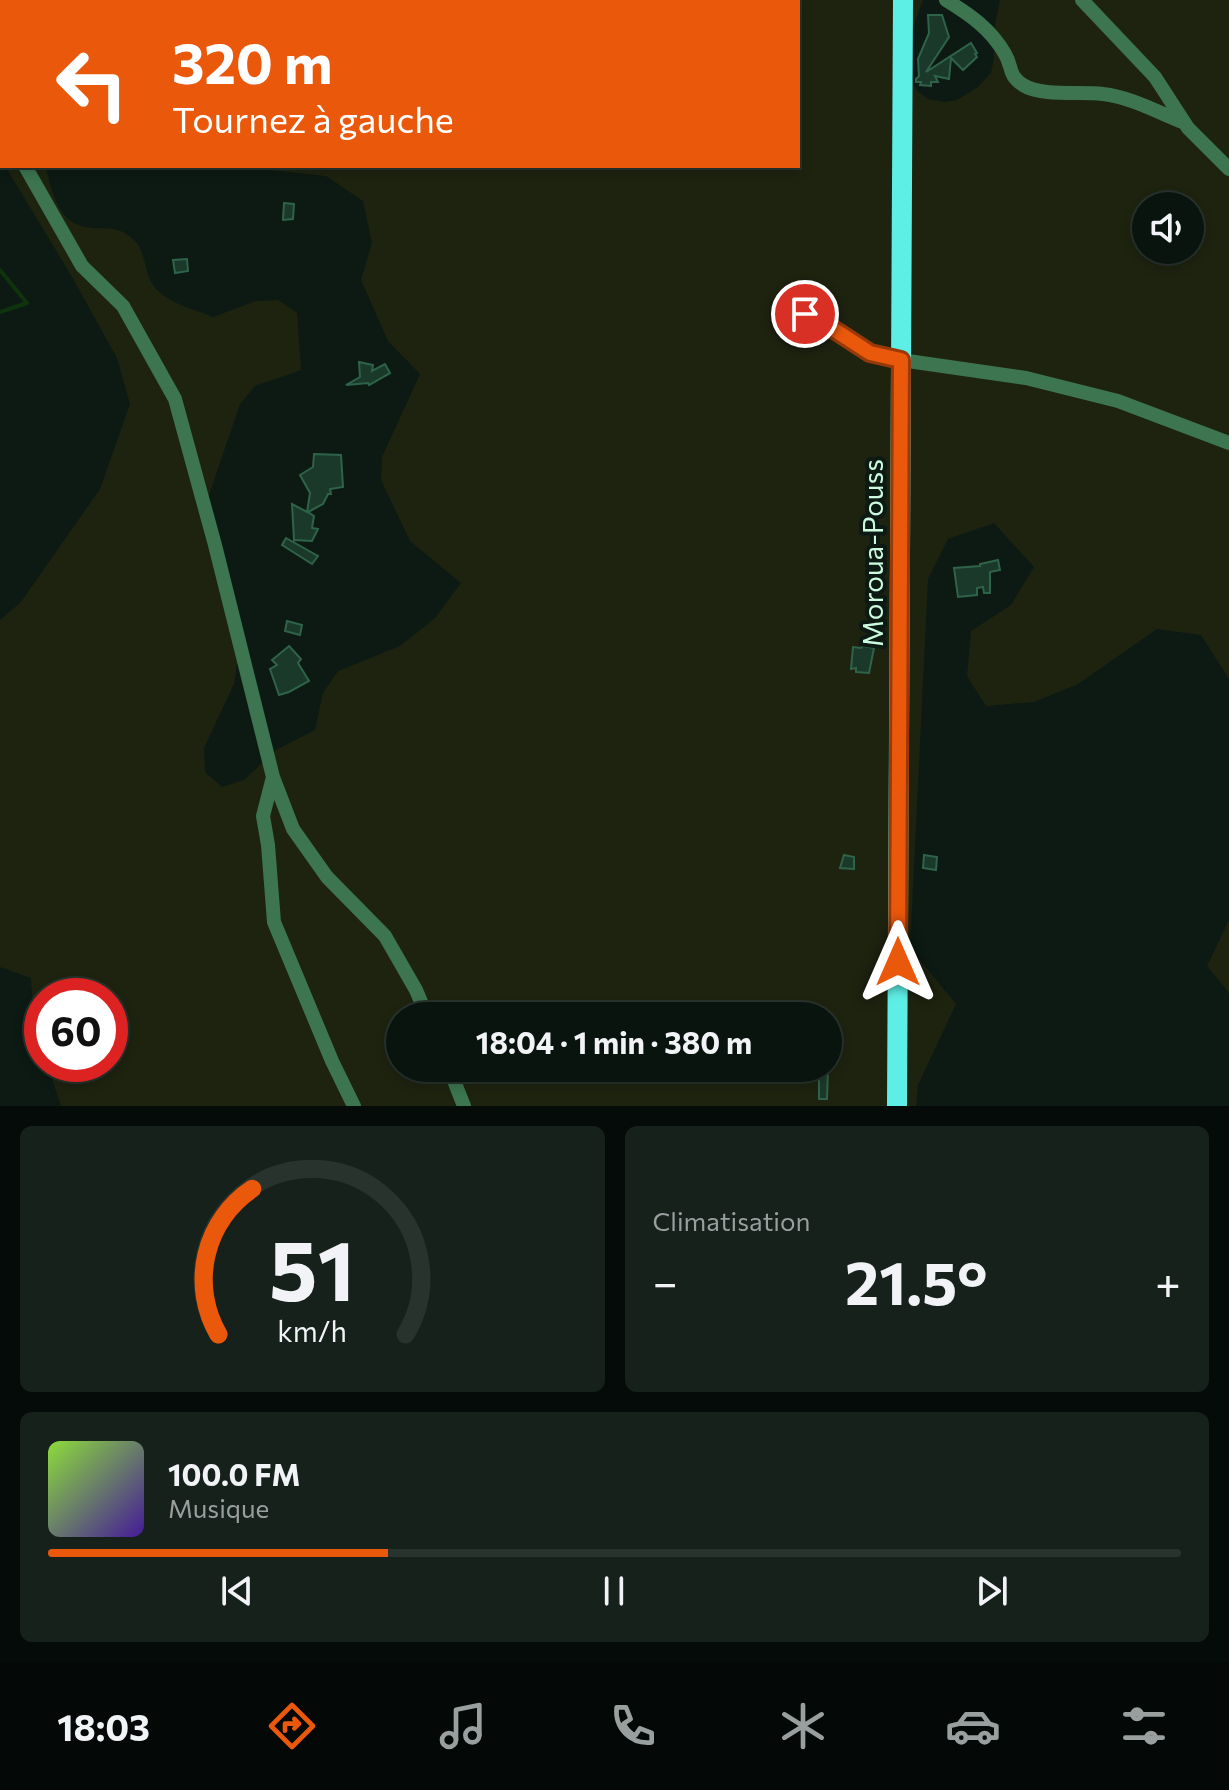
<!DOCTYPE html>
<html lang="fr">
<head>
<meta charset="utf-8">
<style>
	body { margin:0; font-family:Commissioner,sans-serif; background:#17211c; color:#f1f3f6; height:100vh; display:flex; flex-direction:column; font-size:30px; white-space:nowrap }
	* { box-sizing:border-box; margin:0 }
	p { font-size:26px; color:#999e9e }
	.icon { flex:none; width:44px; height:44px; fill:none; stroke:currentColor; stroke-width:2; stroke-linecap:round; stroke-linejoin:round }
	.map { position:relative; height:1106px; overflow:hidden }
	.side { display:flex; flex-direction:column; gap:20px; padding:20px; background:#050b08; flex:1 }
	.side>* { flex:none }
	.guide { position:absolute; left:0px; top:0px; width:800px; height:168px; box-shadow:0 4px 12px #0003,0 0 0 2px #29332e; background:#ea580c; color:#fff; overflow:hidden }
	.buttons { position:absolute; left:1132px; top:192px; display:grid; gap:16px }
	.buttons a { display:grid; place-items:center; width:72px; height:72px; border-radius:50%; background:#09140e; box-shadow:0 4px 12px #0003,0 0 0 2px #29332e; font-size:40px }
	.speed { position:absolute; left:24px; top:978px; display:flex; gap:16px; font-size:40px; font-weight:700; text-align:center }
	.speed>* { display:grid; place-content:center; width:104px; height:104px; border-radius:50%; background:#09140e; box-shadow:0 4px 12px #0003,0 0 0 2px #29332e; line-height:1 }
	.speed .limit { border:12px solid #d22; background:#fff; color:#111 }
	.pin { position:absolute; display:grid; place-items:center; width:68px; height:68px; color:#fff; margin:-34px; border:4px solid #fff; border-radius:50%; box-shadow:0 2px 8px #0007 }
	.me { position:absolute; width:88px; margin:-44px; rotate:0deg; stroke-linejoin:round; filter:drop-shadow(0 0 6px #0008) }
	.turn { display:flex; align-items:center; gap:28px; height:168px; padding:0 40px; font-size:36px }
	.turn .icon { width:104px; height:104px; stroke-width:2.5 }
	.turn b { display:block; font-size:56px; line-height:68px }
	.big { font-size:60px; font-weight:700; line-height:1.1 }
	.side .tile { flex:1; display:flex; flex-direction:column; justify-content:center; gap:12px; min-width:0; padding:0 28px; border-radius:12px; background:#17211c }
	.side .dial { align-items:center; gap:0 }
	.dial svg { height:208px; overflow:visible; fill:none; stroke:#29332e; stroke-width:7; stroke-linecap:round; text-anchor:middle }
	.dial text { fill:#f1f3f6; stroke:none }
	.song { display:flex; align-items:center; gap:24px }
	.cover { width:96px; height:96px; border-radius:12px; background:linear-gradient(135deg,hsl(90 70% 55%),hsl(260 70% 35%)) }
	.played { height:8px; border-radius:4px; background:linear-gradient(90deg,#ea580c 30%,#29332e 30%) }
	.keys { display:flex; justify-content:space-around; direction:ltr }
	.heat { display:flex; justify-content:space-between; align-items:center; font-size:44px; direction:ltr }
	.side .tiles { flex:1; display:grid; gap:20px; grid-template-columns:1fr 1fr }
	.tile:last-child { grid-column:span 2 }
	.trip { position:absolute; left:386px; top:1002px; width:456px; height:80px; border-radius:40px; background:#09140e; box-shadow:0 4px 12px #0003,0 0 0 2px #29332e; font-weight:700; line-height:80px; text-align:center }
	.menu { display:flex; height:128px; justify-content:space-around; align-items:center; background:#040806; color:#999e9e }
	.menu .icon { width:56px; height:56px }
	.menu .active { color:#ea580c }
	.menu b { font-size:36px; color:#f1f3f6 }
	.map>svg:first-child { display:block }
	.green { fill:#1e2310; fill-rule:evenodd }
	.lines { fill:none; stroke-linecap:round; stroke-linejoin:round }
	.stream { stroke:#0f330d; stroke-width:4 }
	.building { fill:#1b392a; stroke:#2f6349; stroke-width:2 }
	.street { stroke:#3c7550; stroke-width:14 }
	.primary { stroke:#5defe5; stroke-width:20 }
	.route-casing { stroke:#983908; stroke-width:20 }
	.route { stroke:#ea580c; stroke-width:14 }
	.labels { text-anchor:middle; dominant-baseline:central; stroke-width:8; stroke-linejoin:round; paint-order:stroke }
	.street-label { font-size:28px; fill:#cbfadf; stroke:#0c1a13 }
</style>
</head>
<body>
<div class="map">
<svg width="1229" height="1106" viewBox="0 0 1229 1106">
	<rect width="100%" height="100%" fill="#0c1a13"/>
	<path class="green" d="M0 0H21L23 2H2V161L0 157Z
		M233 0H923L912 31 911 79 917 91 928 99 944 102 957 100 978 87 991 73 994 58 993 34 1000 0H1229V679L1201 635 1157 629 1078 684 1034 702 986 706 967 676 971 631 1011 605 1034 567 994 523 948 539 928 579 910 948 956 1004 918 1085 916 1106H61L47 1064H110V996H42V1049L34 1023 31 978 0 967V620L21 602 100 489 130 404 117 358 71 275 5 166H46C50 187 58 221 82 226 105 232 114 222 134 240 146 251 144 272 153 285 166 303 194 309 213 317L256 301 278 300 297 313 301 370 255 386 240 404 208 498 241 637 234 684 204 748 205 772 222 787 244 780 276 750 315 730 323 693 338 671 400 646 435 618 461 583 410 541 381 480 382 457 420 374 388 341 361 280 372 243 363 201 326 176 259 169 254 166H798V2H232ZM1146 206H1190V250H1146ZM400 1016H828V1068H400Z
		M1229 920V993L1207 966Z"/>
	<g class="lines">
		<path class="stream" d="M0 270 27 303 0 312"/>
	</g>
	<path class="building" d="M928 15H942L949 37 926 72 971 43 977 53 975 54 977 57 963 70 951 58 949 79 935 76 938 82H931V86L920 85 921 82H916V79L919 76 918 59 929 33Z
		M284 203 294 204 293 219 283 220Z
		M187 259 188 271 175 273 173 260Z
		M359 362 373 365 372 371 385 364 390 373 369 385 368 383 346 385 360 377Z
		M314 454 341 455 343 487 330 489 331 494H328L323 504 308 512 314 516 312 528 318 529 312 541 294 540 292 504 307 512 310 493 300 475 313 467Z
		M286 538 318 556 312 564 282 545Z
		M998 560 1000 570 990 572V593H984L983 587 977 588V595L958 597 954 568 980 566V564Z
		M287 621 302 625 300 635 285 631Z
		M289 646 301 659 298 663 309 681 289 692 279 695 270 669 277 665 272 660Z
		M863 646 874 648 869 673 856 672V668L851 669 853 647 861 648Z
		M844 855 854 857V869L840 868Z
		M924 855 937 857 936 870 923 868Z
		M819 1068H828L827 1099H819Z"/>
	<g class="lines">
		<path class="street" d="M946 0C969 14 991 29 1005 54 1013 67 1007 74 1023 85 1042 97 1081 91 1103 94 1131 97 1159 113 1185 123
			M1082 0 1155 77 1188 128 1229 169
			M0 121 2 125
			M25 166 82 266 123 306 175 399 215 545 273 777 293 829 327 877 385 936 416 990 427 1016
			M805 314 830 327 870 353 901 360 1026 378 1118 401 1229 443
			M273 777 263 816 268 845 274 922 332 1061 354 1106
			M449 1068 464 1106"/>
		<path class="primary" d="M897 1106 903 0"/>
	</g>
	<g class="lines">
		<defs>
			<path id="route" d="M805 314 830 327 870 353 901 360 898 962"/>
		</defs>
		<use href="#route" class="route-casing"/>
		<use href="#route" class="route"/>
	</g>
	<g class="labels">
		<g class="street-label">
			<text transform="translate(872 553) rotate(-90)">Moroua-Pouss</text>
		</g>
	</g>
</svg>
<div class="buttons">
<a><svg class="icon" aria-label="sound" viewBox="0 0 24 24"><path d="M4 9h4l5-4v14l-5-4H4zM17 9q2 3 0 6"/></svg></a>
</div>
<div class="speed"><div class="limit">60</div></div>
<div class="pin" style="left:805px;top:314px;background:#d93025"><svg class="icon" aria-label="arrive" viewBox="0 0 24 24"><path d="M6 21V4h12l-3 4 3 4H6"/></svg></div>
<svg class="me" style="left:898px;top:962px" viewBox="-20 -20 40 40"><path d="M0-17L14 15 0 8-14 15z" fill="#ea580c" stroke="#fff" stroke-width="4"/></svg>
<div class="trip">18:04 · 1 min · 380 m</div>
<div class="guide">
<div class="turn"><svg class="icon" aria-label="left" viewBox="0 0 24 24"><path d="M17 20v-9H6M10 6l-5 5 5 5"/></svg><div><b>320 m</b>Tournez à gauche</div></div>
</div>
</div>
<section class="side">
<div class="tiles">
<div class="tile dial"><svg viewBox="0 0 100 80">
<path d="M14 69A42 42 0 1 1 86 69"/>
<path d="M14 69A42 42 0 0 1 27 13" stroke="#ea580c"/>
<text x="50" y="56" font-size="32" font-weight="700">51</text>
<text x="50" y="72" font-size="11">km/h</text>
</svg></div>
<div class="tile"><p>Climatisation</p>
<div class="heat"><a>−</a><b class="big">21.5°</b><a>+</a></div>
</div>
<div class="tile">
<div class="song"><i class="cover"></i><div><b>100.0 FM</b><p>Musique</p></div></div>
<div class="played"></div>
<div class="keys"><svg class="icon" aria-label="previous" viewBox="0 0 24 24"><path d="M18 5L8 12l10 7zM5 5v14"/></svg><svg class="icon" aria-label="pause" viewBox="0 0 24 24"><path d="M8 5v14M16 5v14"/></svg><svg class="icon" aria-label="next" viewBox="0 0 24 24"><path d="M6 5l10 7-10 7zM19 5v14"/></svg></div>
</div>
</div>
</section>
<nav class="menu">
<b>18:03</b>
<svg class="icon active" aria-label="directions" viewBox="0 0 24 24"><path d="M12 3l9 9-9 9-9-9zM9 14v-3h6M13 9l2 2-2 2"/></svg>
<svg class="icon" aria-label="music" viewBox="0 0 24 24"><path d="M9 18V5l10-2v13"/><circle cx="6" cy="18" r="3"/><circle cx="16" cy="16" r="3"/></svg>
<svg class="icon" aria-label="phone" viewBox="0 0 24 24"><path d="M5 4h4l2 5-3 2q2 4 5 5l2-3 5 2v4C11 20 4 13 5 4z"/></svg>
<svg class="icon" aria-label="climate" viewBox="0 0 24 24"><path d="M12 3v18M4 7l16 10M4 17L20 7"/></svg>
<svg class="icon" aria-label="car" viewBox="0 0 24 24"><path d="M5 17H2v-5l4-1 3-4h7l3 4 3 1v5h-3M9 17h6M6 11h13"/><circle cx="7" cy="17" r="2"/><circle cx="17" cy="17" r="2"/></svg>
<svg class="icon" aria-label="filters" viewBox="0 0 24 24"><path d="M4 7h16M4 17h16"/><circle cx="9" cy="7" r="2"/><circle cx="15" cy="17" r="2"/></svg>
</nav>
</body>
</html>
